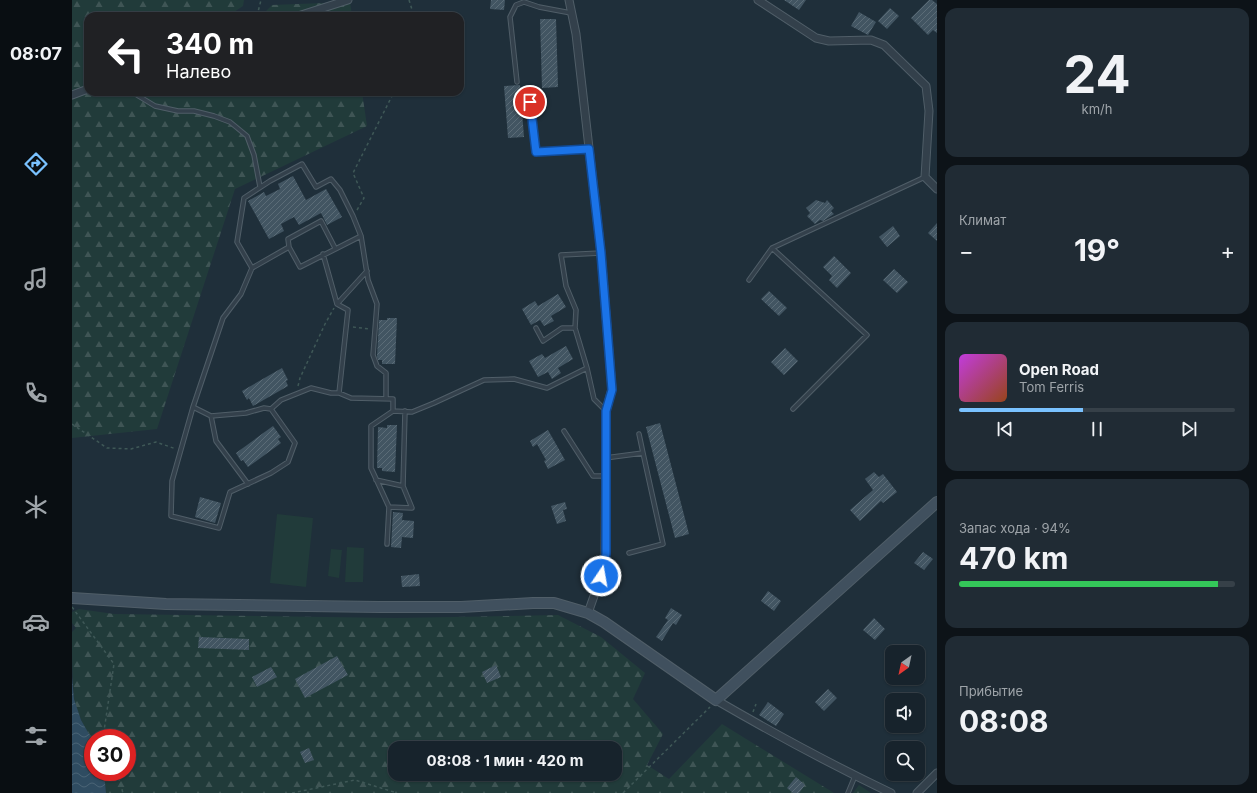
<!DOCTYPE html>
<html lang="ru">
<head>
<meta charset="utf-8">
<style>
	body { margin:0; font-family:Inter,sans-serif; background:#202b34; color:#f1f3f6; height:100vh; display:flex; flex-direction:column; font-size:15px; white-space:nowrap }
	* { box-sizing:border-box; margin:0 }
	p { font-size:13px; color:#9ea4a9 }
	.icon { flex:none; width:22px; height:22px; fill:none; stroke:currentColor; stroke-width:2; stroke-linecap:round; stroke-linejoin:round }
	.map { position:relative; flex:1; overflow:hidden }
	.drawer { display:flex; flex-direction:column; gap:8px; padding:8px; background:#0d1318; width:320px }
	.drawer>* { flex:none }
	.guide { position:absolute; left:12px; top:12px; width:380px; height:84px; border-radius:12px; box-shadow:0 1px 3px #0004,0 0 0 1px #364048; background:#202124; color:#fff; overflow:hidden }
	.needle { width:26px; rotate:213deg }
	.buttons { position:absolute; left:813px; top:645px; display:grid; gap:8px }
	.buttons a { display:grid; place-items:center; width:40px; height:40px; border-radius:8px; background:#17232c; box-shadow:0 1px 3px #0004,0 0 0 1px #364048; font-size:20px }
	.speed { position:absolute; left:12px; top:729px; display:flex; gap:8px; font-size:20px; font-weight:700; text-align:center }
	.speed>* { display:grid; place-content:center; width:52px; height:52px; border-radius:50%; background:#17232c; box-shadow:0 1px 3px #0004,0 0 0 1px #364048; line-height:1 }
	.speed .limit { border:6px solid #d22; background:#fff; color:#111 }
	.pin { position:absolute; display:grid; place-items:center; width:34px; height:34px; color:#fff; margin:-17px; border:2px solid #fff; border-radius:50%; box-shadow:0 1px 4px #0007 }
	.me { position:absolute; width:44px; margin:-22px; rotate:12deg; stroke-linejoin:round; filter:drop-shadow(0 0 3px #0008) }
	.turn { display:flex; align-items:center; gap:14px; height:84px; padding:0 16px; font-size:18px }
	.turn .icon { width:52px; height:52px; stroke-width:2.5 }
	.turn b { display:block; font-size:28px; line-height:34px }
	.big { font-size:30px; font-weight:700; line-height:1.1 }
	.drawer .tile { flex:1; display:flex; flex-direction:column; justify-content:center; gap:6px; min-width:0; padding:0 14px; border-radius:12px; background:#202b34 }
	.drawer .dial { align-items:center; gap:0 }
	.dial b { font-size:52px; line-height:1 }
	.song { display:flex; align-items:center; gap:12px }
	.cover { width:48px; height:48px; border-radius:6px; background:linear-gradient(135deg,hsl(290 70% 55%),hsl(20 70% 35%)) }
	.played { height:4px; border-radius:2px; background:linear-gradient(90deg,#7ac2ff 45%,#364048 45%) }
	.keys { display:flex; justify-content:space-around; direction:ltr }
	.heat { display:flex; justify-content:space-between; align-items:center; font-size:22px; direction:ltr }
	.charge { height:6px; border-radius:3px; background:linear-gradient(90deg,#34c759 94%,#364048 0) }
	.trip { position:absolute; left:316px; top:741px; width:234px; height:40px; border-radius:12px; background:#17232c; box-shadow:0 1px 3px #0004,0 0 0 1px #364048; font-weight:700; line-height:40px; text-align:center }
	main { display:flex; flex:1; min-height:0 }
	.dock { display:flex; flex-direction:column; width:72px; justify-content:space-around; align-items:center; background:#090e12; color:#9ea4a9 }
	.dock .icon { width:28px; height:28px }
	.dock .selected { color:#7ac2ff }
	.dock b { font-size:18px; color:#f1f3f6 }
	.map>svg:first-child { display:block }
	.forest { fill:url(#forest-firs); fill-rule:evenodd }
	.park { fill:#213b3a }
	.water { fill:url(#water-waves) }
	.building { fill:url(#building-hatch) }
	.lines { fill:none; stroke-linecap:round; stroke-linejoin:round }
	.lane-casing { stroke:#505e68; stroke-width:5.5 }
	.street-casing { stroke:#505e68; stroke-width:9 }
	.secondary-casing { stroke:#505e68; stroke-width:12 }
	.path { stroke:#3f5857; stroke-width:1.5; stroke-dasharray:3 3; stroke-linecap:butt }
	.lane { stroke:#33404b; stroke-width:3.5 }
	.street { stroke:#33404b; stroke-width:7 }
	.secondary { stroke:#40505e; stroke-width:10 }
	.route-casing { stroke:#114b97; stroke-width:10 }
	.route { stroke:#1a73e8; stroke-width:7 }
</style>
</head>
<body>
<main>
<nav class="dock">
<b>08:07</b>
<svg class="icon selected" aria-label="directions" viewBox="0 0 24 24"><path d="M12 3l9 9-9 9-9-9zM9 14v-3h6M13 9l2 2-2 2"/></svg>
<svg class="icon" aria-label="music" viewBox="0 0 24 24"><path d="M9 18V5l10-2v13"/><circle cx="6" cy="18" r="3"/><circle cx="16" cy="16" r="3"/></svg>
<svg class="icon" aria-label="phone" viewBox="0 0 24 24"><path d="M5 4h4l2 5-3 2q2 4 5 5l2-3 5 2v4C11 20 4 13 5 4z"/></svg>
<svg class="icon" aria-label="climate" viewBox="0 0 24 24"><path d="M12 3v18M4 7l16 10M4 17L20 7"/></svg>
<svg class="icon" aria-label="car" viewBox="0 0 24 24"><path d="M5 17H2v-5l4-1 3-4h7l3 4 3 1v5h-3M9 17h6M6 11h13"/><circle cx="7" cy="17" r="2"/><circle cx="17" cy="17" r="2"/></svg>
<svg class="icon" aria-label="filters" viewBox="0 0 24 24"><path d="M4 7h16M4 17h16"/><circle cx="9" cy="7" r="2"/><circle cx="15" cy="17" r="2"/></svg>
</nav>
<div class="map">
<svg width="865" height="793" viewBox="0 0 865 793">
	<defs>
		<pattern id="forest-firs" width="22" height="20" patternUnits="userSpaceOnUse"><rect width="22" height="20" fill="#213b3a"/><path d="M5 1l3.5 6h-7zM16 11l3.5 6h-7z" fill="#3f5555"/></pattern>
		<pattern id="water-waves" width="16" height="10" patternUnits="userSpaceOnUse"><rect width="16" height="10" fill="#2f4c61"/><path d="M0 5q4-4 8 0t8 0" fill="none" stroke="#4a6476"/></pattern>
		<pattern id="building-hatch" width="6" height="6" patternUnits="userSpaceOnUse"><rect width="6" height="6" fill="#425562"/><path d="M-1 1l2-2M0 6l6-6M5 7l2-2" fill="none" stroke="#5b6c77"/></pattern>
	</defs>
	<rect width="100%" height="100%" fill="#1f2f3a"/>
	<path class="forest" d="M0 0H172L171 6 156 16H16V92H290L295 126 163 189 85 429 0 438Z
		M278 2 280 16H189L200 5Z
		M7 609 42 614 324 618 486 615 529 637 573 673 561 699 591 734 575 765 597 779 650 724 762 793H34L32 772H55V738H21V741C13 728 5 714 2 698 0 677 0 654 0 632L4 628 0 623V612ZM323 748H543V774H323Z
		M787 785 799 793H781Z"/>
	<path class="park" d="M205 514 241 518 234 587 198 583Z
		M275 547 292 548 291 582H273Z
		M259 549 270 550 267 578 256 576Z"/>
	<path class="water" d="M0 677 2 699 9 720 21 741V772H32L34 793H0Z"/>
	<path class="building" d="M419 0H433L432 10 418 9Z
		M712 0H734L727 10Z
		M857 0H860L865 4V33L861 30 856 35 839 18Z
		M818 8 827 16 815 29 806 21Z
		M787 12 804 22 796 35 779 26Z
		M468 19H484L486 87 470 88Z
		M448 85 452 137 436 138 432 86Z
		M221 176 234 200 254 189 270 217 255 225 249 213 227 225 222 217 209 224 212 231 197 239 176 201 192 192 194 196 208 189 206 184Z
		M744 200 753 203 755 200 762 208 759 211 762 214 751 221 748 220 743 224 735 216 738 213 734 208Z
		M865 223V241L856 233Z
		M821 226 828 236 815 247 807 237Z
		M762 256 779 273 765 288 757 280 760 276 751 267Z
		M822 269 836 282 825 293 811 280Z
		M697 291 715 308 707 316 689 299Z
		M486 294 494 307 479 316 482 321 472 326 468 320 459 325 450 309 463 301 466 306Z
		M315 318H325L323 364H310V360H306L305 357 307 320H315Z
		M494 346 501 359 486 368 489 373 480 379 476 372 466 377 457 361 470 354 473 358Z
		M713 348 726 361 712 375 699 362Z
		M210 368 216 380 214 381 216 386 181 406 177 398 175 400 170 391Z
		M588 423 617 534 603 538 574 427Z
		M315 425H325L323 472 310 471V468H305L306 427 315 428Z
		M201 426 209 437 206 439 209 443 176 467 171 460 169 461 164 453Z
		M476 430 493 460 476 469 472 461 474 460 465 444 461 447 458 441Z
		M802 472 807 477 811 474 825 492 811 503 809 501 788 521 778 510 801 490 793 479Z
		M128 497 149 503 143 523 123 517Z
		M493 502 495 509 491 510 494 521 485 524 479 506Z
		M321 512 331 513 330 520 342 521 341 538 330 537 329 548 319 547Z
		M851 552 861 559 852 570 842 563Z
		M347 574 348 586 330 587 329 576Z
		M696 591 709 601 702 611 689 601Z
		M599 608 610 615 604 625 601 623 590 641 584 637 596 620 593 618Z
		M802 618 813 629 803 640 791 630Z
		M127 637 177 639V650L126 648Z
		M265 656 276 675 233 698 223 679Z
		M424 665 429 677 415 683 410 672Z
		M199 667 205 677 185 687 180 677Z
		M756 689 765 698 752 711 743 702Z
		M696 702 712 714 704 726 687 715Z
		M237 748 242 760 233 763 228 752Z
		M724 777 733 785 727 793H721L715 788Z"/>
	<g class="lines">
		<defs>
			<path id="lane" d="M445 82 438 17 444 5 452 2 467 7 499 13
				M60 92 83 106 106 111H122L142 116 158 122 175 136 182 155 188 187
				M458 102 464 152 517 149
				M289 236 228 267 217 247 180 268 165 242 172 198 198 181 230 164 244 187 259 179 268 190 281 216 289 236 296 280 305 304 301 355 305 366 314 373V398
				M217 247 216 239 249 221 263 248
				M700 248 795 335 721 409
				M251 254 265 304 276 310 267 393
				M180 268 169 294 151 318 121 407 100 481 99 516 147 528 158 492 199 473 216 462 223 443 199 409 209 400 239 388 259 393H267L279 398 321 399V411L340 412 362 403 412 380 442 379 475 388 515 368 522 399 534 411
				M677 280 700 248 853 177
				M265 304 295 271
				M464 328 471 341 490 328H503
				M515 368 503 328 504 310 494 286 489 255 529 253
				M121 407 139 416 174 413 192 408 199 409
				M139 416 144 441 176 484
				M492 431 521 476H534
				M567 434 571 453
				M533 458 571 453 591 544 557 553
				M304 480 331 486
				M317 507 299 468V426L321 411
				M315 544 317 507 340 508 331 486 333 411
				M776 793 783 776"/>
			<path id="street" d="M497 0 504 34 529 253 540 389 534 411 533 558 529 576 516 613
				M686 0 744 38 757 41 799 40 812 45 854 86 857 111 853 177 865 189
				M226 16 276 0
				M0 95 16 89
				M644 700C701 733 760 765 819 793
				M845 793 865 773"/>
			<path id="secondary" d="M0 598 94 604 307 607H389L461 603H482L516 613 532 622 644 700 865 502"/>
		</defs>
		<use href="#lane" class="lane-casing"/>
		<use href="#street" class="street-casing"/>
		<use href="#secondary" class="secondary-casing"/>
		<path class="path" d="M337 0 342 16
			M185 16 189 0
			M285 210 292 198 281 173 322 92
			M281 327 297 329
			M226 386 228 378 253 324 262 308
			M0 424 35 448 59 449 84 442 104 449
			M0 607 42 664 32 731 35 738
			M681 712 684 704
			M45 772 51 793
			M220 793 283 780 325 793
			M551 793 638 707"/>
		<use href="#lane" class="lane"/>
		<use href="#street" class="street"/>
		<use href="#secondary" class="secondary"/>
	</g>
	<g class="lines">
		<defs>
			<path id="route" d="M458 102 464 152 517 149 529 253 540 390 534 411V554L529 576"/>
		</defs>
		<use href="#route" class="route-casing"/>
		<use href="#route" class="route"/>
	</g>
</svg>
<div class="buttons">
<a><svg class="needle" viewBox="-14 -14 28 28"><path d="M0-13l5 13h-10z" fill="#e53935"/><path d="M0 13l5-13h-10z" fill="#9ea4a9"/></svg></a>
<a><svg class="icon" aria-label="sound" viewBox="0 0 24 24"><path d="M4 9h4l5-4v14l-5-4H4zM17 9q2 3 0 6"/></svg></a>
<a><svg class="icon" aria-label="search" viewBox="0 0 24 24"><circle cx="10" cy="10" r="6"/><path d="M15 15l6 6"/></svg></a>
</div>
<div class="speed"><div class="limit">30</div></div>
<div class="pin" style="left:458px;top:102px;background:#d93025"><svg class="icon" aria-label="arrive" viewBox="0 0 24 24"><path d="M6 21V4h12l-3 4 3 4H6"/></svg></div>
<svg class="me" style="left:529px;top:576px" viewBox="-20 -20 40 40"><circle r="17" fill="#1a73e8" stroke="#fff" stroke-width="3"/><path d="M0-11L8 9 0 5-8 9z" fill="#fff"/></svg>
<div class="trip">08:08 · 1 мин · 420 m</div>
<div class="guide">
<div class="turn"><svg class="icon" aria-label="left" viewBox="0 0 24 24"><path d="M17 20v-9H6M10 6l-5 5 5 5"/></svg><div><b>340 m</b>Налево</div></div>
</div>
</div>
<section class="drawer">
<div class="tile dial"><b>24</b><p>km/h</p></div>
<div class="tile"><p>Климат</p>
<div class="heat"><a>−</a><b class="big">19°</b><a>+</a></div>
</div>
<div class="tile">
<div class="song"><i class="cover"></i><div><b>Open Road</b><p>Tom Ferris</p></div></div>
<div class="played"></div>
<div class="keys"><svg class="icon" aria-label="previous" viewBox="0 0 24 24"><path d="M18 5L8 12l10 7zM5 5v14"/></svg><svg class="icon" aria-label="pause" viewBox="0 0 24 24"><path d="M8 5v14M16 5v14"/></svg><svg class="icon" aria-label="next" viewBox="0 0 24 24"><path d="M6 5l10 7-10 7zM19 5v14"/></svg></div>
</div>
<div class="tile"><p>Запас хода · 94%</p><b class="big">470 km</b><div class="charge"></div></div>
<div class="tile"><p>Прибытие</p><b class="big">08:08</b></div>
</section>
</main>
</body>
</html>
